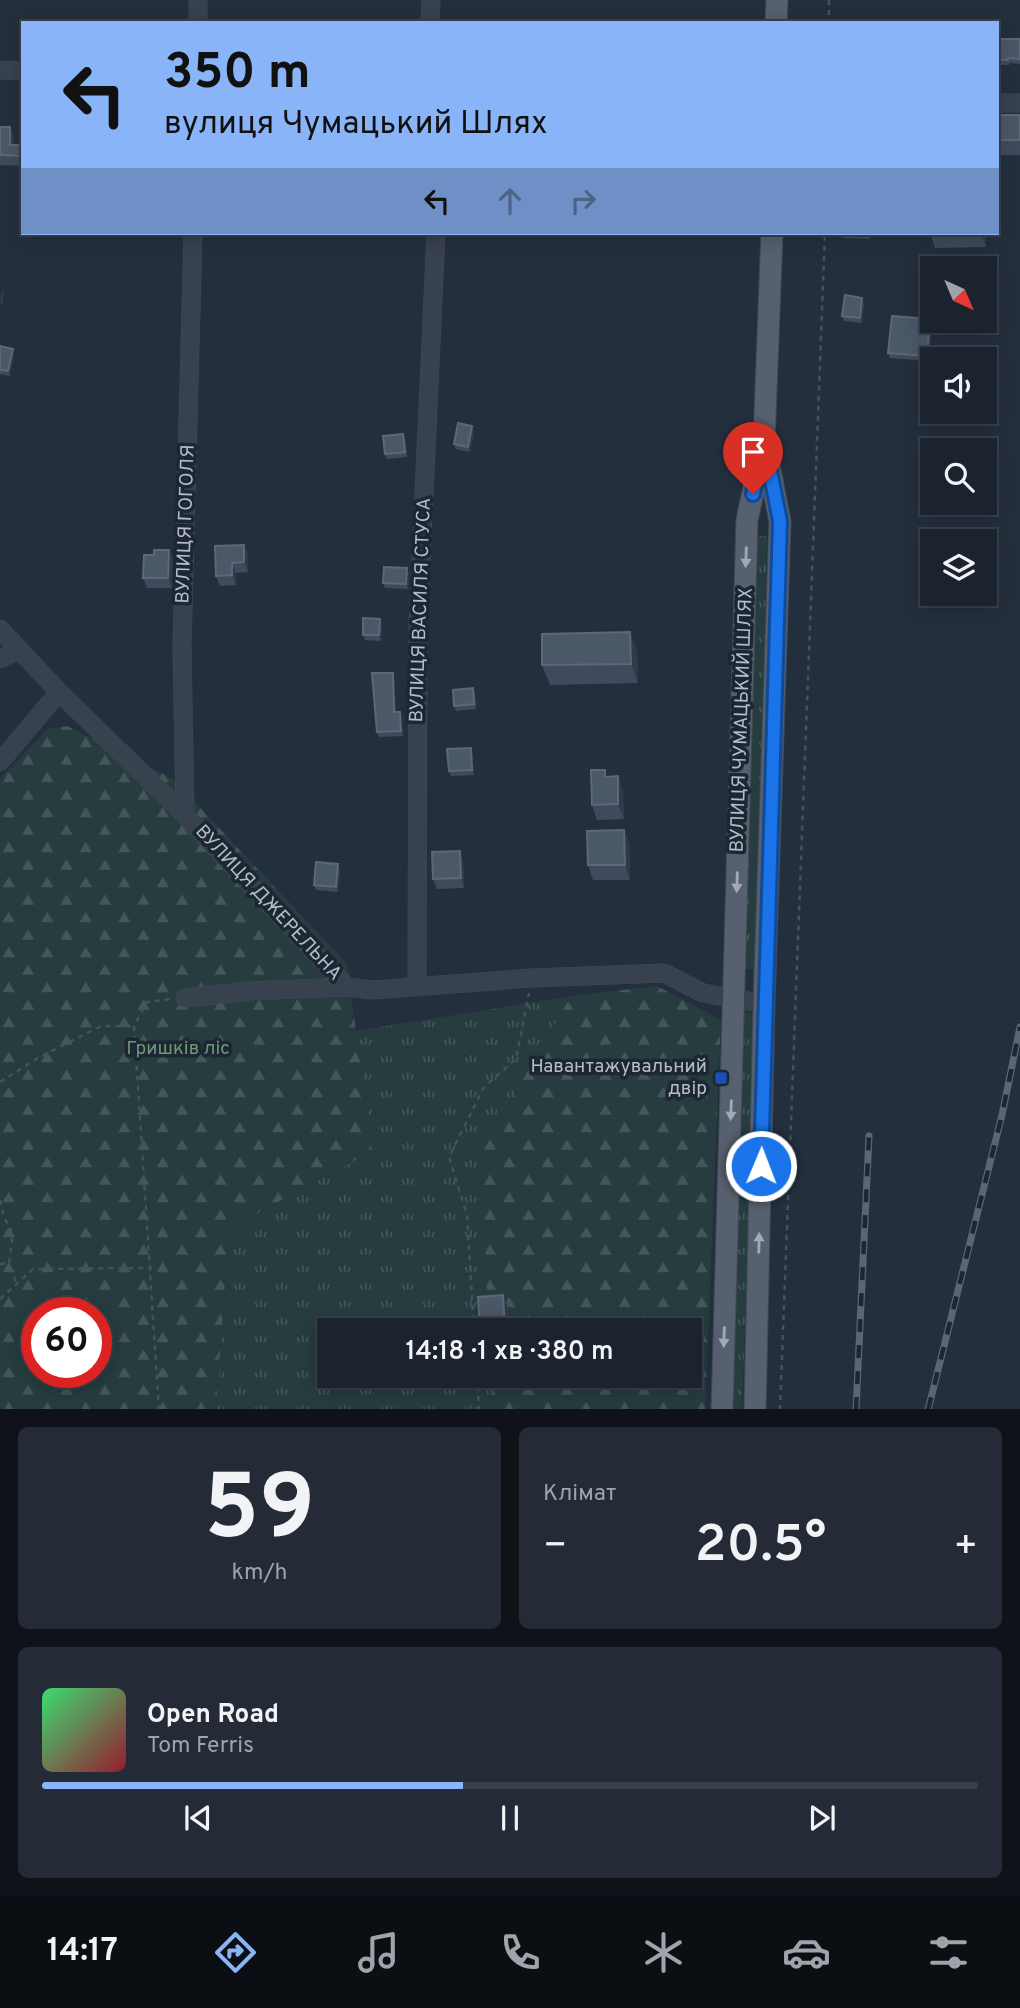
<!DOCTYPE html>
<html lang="uk">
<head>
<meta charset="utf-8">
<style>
	body { margin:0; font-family:Overpass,sans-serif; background:#242b36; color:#f1f3f6; height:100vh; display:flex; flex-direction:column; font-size:26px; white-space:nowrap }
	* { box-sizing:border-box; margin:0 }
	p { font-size:23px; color:#a0a4aa }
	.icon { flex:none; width:38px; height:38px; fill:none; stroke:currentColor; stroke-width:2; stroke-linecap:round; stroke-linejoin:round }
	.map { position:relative; height:1409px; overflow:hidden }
	.details { display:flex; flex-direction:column; gap:18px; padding:18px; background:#0f1319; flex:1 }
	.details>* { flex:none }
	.banner { position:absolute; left:21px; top:21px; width:978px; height:214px; border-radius:0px; box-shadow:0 4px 18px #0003,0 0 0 2px #39404a; background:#8ab4f8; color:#111; overflow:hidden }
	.needle { width:46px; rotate:136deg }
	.tools { position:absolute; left:920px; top:256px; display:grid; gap:14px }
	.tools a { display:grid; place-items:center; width:77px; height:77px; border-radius:0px; background:#1b232e; box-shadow:0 4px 18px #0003,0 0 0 2px #39404a; font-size:35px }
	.speed { position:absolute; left:21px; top:1297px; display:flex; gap:14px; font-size:35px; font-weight:700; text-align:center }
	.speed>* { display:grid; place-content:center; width:91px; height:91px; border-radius:50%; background:#1b232e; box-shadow:0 4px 18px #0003,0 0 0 2px #39404a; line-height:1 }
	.speed .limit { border:10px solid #d22; background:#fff; color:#111 }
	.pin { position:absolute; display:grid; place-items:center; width:60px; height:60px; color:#fff; margin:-72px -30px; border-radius:50% 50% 50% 0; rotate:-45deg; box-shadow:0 0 7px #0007 }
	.pin .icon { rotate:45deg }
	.me { position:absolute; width:77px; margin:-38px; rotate:1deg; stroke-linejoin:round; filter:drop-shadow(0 0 5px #0008) }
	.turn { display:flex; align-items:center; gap:24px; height:147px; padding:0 28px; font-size:32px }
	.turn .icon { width:91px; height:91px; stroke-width:2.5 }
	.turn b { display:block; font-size:49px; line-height:60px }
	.lanes { display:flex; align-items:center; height:66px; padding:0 28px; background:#0003; justify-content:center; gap:35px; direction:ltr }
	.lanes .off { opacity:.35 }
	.big { font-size:52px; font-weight:600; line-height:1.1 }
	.details .card { flex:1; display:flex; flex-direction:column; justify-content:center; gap:10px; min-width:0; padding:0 24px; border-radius:10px; background:#242b36 }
	.details .dial { align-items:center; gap:0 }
	.dial b { font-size:91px; line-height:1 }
	.song { display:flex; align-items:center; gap:21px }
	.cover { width:84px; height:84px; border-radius:10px; background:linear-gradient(135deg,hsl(140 70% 55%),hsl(350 70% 35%)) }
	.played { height:7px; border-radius:4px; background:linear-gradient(90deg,#8ab4f8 45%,#39404a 45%) }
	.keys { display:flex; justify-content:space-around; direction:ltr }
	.heat { display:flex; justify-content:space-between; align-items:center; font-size:38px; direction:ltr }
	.details .tiles { flex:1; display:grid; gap:18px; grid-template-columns:1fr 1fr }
	.card:last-child { grid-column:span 2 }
	.trip { position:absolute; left:317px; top:1318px; width:385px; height:70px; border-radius:0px; background:#1b232e; box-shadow:0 4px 18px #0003,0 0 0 2px #39404a; font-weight:600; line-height:70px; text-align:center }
	.tab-bar { display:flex; height:112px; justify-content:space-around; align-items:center; background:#0b0e12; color:#a0a4aa }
	.tab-bar .icon { width:49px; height:49px }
	.tab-bar .current { color:#8ab4f8 }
	.tab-bar b { font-size:32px; color:#f1f3f6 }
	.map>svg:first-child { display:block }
	.grass { fill:url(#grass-tufts) }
	.forest { fill:url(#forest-firs); fill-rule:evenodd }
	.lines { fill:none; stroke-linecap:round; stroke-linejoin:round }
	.minor-casing { stroke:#414a57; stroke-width:19 }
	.major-casing { stroke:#414a57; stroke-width:23 }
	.path { stroke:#3f5557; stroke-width:2.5; stroke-dasharray:5 5; stroke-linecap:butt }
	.minor { stroke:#38414e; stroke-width:18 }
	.major { stroke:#56606e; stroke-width:21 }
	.rail-casing { stroke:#5a6575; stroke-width:7 }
	.rail { stroke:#1d2633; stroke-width:4.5; stroke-dasharray:13; stroke-linecap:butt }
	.wall { fill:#3f4b5c }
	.shaded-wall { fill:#2f3b4b }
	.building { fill:#4b5868; stroke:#5c6777; stroke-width:2 }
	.oneway { fill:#a1aab7 }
	.route-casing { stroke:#114b97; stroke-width:18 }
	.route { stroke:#1a73e8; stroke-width:12 }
	.transit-dot { fill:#1a4fb4; stroke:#1d2633; stroke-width:2.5 }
	.labels { text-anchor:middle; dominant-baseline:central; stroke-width:7; stroke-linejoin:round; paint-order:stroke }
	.street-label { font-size:19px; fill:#b4bcc9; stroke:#1d2633 }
	.park-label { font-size:19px; fill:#6b9a76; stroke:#1d2633 }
	.poi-label { font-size:19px; fill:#b4bcc9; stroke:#1d2633; text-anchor:end }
</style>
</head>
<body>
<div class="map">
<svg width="1020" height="1410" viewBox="0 0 1020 1410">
	<defs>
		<pattern id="grass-tufts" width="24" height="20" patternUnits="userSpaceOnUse" patternTransform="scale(1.75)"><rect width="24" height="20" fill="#263c3f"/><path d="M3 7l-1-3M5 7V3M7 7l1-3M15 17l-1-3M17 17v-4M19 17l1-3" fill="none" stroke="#435659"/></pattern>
		<pattern id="forest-firs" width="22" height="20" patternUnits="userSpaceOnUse" patternTransform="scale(1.75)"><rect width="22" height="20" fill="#263c3f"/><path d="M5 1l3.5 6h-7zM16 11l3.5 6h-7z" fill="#435659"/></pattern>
	</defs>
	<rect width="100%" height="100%" fill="#242f3e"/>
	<path class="grass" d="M755 536H767L757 969H745Z
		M571 996 480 1153 489 1330H329V1376H491L492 1409 216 1410 229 1229 372 1151 356 1031Z
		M743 1013H756L742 1409 730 1410Z"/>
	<path class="forest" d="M67 726 173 779 347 964 372 1151 229 1229 216 1409H0V778L48 729ZM37 1312H96V1372H37Z
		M657 986 721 1020 705 1409H492L491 1376H690V1330H489L480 1153 571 996Z"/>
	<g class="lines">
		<defs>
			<path id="minor" d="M198 23V0
				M430 23 431 0
				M0 70 23 71
				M998 103H1020
				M0 629 59 692 185 815 347 987 373 990 532 978 664 973 703 993 764 1004
				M0 659 19 650
				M0 762 59 692
				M185 815 182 646 193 233
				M417 987 418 624 436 233
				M185 998 250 991 347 987"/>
			<path id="major" d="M776 23 777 0
				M722 1410 747 520 764 441 772 233
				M755 1410 764 1004 780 521 766 450"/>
		</defs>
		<use href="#minor" class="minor-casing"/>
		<use href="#major" class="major-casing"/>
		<path class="path" d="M829 0V23
			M0 1082 38 1058 101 1026H134
			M0 1200 4 1217 11 1230 12 1243 9 1263 16 1283
			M0 1264 9 1263
			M0 1299 33 1269 152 1268
			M474 1330 467 1215 449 1157 484 1087 516 1059 529 993
			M477 1376 479 1410
			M159 1410 134 1026 147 1002 171 999
			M780 1410 825 233"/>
		<use href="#minor" class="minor"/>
		<use href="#major" class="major"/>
		<defs>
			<path id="rail" d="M856 1410 869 1136
				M928 1410 1002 1115 1020 1027"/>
		</defs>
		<use href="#rail" class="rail-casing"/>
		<use href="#rail" class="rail"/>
	</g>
	<path class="wall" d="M998 39H1020V64L1010 63 1009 65H998Z
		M998 115H1020V155H998Z
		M0 127H10L14 137V145L23 149V166L0 165Z
		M840 233H870V239L842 238Z
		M930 233H986V247L935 248Z
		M864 303 862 323 844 321 842 316Z
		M930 319 932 324 929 361 890 358 888 353Z
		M0 346 14 354 10 376 0 374Z
		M472 426 474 431 470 452 456 449 454 444Z
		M403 434 405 439 407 457 387 459 385 454Z
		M215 546 248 555V572L236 573V585L220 586 216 576Z
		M169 550 173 560 172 588H147L143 578 154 555Z
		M409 573 408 589 385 588 383 583Z
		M382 624 381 641 365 640 363 635Z
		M630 632 637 652 638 683 550 685 542 665Z
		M394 678 396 712H400L401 717 403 736 379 737 377 732Z
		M475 693 476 709 456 711 454 706Z
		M471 748 472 753 474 775 451 776 449 771Z
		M608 777 623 791 624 819 597 820 592 805Z
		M624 830 630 846V880H593L588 865Z
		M463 861 464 888 437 889 433 879Z
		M340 869 338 892 316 890 314 885Z"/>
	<path class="shaded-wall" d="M10 127 14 137V155L10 145Z
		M981 233H986V247Z
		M2 288 4 293 2 307 0 301Z
		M862 298 864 303 862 323 860 318Z
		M930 319 932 324 929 361 927 356Z
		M13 349 14 354 10 376 8 371Z
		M472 426 474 431 470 452 468 447Z
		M244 545 248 555V572L244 562Z
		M169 550 173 560 172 588 168 578Z
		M232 563 236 573V585L232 575Z
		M407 568 409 573 408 589 406 584Z
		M380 619 382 624 381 641 379 635Z
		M630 632 637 652 638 683 631 664Z
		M393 673 394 678 396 717 394 712Z
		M400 712 401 717 403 736 401 731Z
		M471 748 472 753 474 775 472 770Z
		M618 776 623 791 624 819 618 804Z
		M624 830 630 846V880L625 865Z
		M460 851 463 861 464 888 461 878Z
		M338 864 340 869 338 892 336 887Z
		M503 1295 509 1310 510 1330H505Z"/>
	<path class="building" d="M998 39H1020V59L1008 58V60H998Z
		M998 115H1020V140H998Z
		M0 127H10V145H22L21 156 0 155Z
		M845 295 862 298 860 318 842 316Z
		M892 316 930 319 927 356 888 353Z
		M0 346 13 349 8 371 0 370Z
		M458 423 472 426 468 447 454 444Z
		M403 434 405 452 385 454 383 436Z
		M244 545V562L232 563V575L216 576 215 546Z
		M154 550H169L168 578H143L144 555H154Z
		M384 567 407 568 406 584 383 583Z
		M363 618 380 619 379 635H363Z
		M630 632 631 664 542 665V634Z
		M372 673H393L394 712H400L401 731 377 732Z
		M473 688 474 704 454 706 453 690Z
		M471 748 472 770 449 771 447 749Z
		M591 770H605V777L618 776V804L592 805Z
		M624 830 625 865H588L587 831Z
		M460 851 461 878 433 879 432 852Z
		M316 862 338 864 336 887 314 885Z
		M503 1295 505 1330H480L478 1297Z"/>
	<defs><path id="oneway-solid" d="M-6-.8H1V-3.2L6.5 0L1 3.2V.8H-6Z" transform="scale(1.75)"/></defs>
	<g class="oneway">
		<use href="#oneway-solid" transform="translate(746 557) rotate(92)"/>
		<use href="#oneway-solid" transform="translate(737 882) rotate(92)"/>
		<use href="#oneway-solid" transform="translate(731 1110) rotate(92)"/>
		<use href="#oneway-solid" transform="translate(759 1243) rotate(-89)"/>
		<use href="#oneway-solid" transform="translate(724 1337) rotate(92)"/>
	</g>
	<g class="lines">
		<defs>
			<path id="route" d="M753 494 764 441 780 521 761 1166"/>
		</defs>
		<use href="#route" class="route-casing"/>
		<use href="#route" class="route"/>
	</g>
	<rect class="transit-dot" x="714" y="1071" width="14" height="14" rx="3.5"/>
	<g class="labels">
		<g class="street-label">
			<text transform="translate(186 524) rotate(-88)">ВУЛИЦЯ ГОГОЛЯ</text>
			<text transform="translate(421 610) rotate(-88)">ВУЛИЦЯ ВАСИЛЯ СТУСА</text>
			<text transform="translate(742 720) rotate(-88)">ВУЛИЦЯ ЧУМАЦЬКИЙ ШЛЯХ</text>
			<text transform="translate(268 903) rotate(47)">ВУЛИЦЯ ДЖЕРЕЛЬНА</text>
		</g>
		<g class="park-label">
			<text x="178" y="1049">Гришків ліс</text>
		</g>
		<g class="poi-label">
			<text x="707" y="1067">Навантажувальний<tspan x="707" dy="22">двір</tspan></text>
		</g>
	</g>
</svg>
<div class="tools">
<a><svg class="needle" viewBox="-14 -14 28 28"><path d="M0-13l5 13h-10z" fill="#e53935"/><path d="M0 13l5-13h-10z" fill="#a0a4aa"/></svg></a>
<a><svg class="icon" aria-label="sound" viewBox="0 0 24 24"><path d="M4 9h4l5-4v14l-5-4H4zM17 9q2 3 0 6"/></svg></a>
<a><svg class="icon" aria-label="search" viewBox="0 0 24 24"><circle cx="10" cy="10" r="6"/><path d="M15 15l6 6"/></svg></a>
<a><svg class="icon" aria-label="layers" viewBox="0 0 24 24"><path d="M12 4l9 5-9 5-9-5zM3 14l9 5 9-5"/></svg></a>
</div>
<div class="speed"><div class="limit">60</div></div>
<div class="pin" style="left:753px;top:494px;background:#d93025"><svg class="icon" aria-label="arrive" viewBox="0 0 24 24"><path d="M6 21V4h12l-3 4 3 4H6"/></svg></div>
<svg class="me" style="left:761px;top:1166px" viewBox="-20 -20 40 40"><circle r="17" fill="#1a73e8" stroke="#fff" stroke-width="3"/><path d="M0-11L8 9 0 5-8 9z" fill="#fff"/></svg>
<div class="trip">14:18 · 1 хв · 380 m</div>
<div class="banner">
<div class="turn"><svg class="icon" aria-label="left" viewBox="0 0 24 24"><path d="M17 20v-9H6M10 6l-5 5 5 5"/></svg><div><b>350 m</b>вулиця Чумацький Шлях</div></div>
<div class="lanes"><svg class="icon" aria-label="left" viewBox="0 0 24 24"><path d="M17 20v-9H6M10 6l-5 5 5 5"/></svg><svg class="icon off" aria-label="ahead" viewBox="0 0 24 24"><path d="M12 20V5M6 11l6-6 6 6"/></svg><svg class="icon off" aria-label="right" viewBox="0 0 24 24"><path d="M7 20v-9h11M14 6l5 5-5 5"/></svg></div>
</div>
</div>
<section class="details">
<div class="tiles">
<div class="card dial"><b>59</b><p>km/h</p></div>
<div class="card"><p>Клімат</p>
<div class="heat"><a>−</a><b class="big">20.5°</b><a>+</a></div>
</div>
<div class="card">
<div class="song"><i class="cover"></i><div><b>Open Road</b><p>Tom Ferris</p></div></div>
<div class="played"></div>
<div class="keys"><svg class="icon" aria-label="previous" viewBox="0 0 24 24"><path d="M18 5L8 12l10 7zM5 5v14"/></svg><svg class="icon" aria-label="pause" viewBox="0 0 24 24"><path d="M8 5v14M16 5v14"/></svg><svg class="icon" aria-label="next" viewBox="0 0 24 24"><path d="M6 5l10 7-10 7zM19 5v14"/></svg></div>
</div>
</div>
</section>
<nav class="tab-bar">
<b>14:17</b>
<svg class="icon current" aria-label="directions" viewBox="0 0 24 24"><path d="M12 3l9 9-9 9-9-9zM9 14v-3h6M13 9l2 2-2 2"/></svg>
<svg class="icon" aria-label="music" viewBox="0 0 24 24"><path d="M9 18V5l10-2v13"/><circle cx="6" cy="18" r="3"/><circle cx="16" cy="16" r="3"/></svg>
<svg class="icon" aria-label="phone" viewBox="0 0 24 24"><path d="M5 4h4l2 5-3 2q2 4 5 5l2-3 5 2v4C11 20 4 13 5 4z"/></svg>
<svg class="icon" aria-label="climate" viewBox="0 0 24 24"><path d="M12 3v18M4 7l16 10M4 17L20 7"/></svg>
<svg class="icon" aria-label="car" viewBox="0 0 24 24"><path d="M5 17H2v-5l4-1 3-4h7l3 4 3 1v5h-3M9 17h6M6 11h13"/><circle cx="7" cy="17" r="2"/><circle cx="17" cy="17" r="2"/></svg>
<svg class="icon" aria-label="filters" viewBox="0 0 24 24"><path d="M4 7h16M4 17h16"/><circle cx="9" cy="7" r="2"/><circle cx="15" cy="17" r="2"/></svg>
</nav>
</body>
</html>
